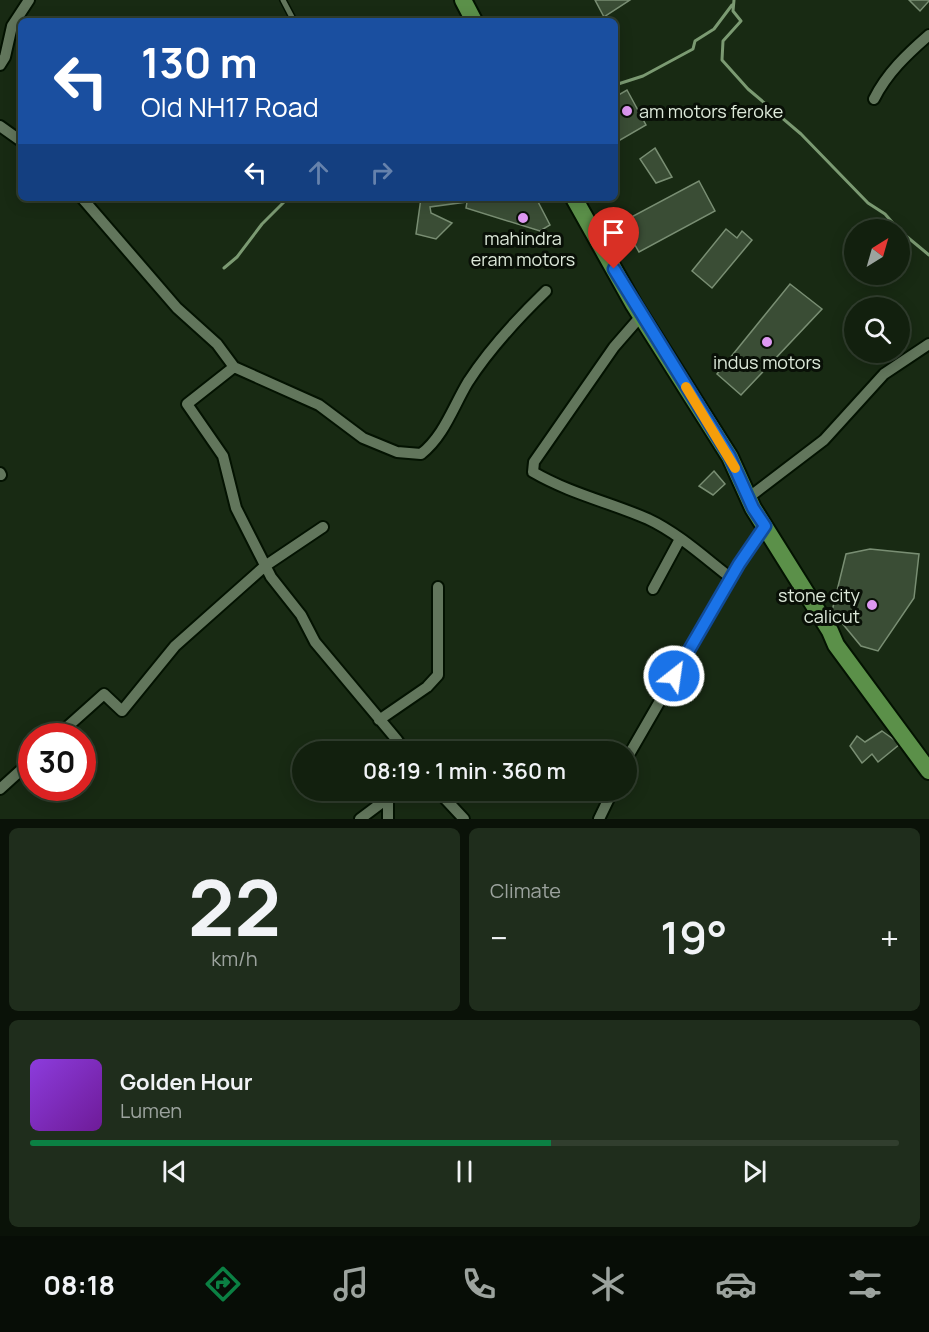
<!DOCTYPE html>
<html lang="en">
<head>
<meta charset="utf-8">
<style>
	body { margin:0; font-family:Manrope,sans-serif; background:#1f2d1c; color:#f1f3f6; height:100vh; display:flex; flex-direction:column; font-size:22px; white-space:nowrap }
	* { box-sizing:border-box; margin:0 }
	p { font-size:20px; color:#9ca39e }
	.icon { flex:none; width:33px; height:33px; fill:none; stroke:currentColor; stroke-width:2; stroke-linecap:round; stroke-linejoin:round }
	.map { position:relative; height:819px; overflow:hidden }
	.panel { display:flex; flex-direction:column; gap:9px; padding:9px; background:#0a1208; flex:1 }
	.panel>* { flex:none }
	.banner { position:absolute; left:18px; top:18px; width:600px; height:183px; border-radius:9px; box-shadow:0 3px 15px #0003,0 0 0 2px #313e2e; background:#1a4fa0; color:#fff; overflow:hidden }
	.needle { width:39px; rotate:37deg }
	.controls { position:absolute; left:844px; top:219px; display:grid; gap:12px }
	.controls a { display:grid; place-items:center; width:66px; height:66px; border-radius:50%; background:#12200e; box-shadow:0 3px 15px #0003,0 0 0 2px #313e2e; font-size:30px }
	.speed { position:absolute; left:18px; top:723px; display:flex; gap:12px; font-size:30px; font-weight:700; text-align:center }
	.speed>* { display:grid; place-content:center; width:78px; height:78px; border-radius:50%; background:#12200e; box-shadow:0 3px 15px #0003,0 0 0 2px #313e2e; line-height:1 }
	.speed .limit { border:9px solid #d22; background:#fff; color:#111 }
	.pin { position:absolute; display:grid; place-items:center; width:51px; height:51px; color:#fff; margin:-62px -26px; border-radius:50% 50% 50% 0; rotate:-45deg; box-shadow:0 0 6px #0007 }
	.pin .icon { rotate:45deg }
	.me { position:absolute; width:66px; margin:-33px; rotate:30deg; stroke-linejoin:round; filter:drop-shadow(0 0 4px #0008) }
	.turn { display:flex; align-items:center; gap:21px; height:126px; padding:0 24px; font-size:27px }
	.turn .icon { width:78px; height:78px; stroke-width:2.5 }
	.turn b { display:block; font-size:42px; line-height:51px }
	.lanes { display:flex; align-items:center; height:57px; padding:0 24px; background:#0003; justify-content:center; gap:30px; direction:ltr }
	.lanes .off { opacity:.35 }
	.big { font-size:45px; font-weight:600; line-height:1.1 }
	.panel .tile { flex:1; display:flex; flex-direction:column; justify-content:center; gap:9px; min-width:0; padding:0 21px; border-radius:9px; background:#1f2d1c }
	.panel .dial { align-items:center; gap:0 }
	.dial b { font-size:78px; line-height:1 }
	.song { display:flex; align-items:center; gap:18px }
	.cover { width:72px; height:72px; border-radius:9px; background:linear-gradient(135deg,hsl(270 70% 55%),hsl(280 70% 35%)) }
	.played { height:6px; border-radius:3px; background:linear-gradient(90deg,#0b8043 60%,#313e2e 60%) }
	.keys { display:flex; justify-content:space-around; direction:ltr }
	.heat { display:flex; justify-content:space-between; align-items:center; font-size:33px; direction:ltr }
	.panel .tiles { flex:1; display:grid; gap:9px; grid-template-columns:1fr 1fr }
	.tile:last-child { grid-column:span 2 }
	.trip { position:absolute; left:292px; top:741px; width:345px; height:60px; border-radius:30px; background:#12200e; box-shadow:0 3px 15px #0003,0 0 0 2px #313e2e; font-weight:600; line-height:60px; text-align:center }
	.dock { display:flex; height:96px; justify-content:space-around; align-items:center; background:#070d06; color:#9ca39e }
	.dock .icon { width:42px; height:42px }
	.dock .current { color:#0b8043 }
	.dock b { font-size:27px; color:#f1f3f6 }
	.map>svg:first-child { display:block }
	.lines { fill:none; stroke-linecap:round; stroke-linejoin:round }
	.stream { stroke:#7b9a72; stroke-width:3 }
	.building { fill:#3a4d35; stroke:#798e73; stroke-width:1.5 }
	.service-casing { stroke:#031201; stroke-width:8 }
	.minor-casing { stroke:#031201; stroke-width:14 }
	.primary-casing { stroke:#031201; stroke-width:20 }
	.service { stroke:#62765c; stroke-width:5 }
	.minor { stroke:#62765c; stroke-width:10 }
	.primary { stroke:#5b9049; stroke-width:16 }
	.route-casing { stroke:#114b97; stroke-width:15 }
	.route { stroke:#1a73e8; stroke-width:10 }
	.slow { stroke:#f59e0b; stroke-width:10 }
	.poi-dot { fill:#de98f2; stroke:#091007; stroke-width:2 }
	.labels { text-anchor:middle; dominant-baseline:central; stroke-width:6; stroke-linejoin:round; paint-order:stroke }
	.poi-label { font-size:18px; fill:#dde9da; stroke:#091007 }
</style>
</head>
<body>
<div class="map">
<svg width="929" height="819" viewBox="0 0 929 819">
	<rect width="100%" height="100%" fill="#182a13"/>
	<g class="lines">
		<path class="stream" d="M734 0 733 11 741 21 723 41 722 60 748 89 801 134 868 203 885 214 899 230
			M615 85 643 76 693 49 695 41 714 29 732 5
			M900 231 929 255
			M224 268 237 257 262 224 288 198"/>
	</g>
	<path class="building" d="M595 0H630L604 17Z
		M909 0H929V1L920 11Z
		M627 90 646 125 615 143V97Z
		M655 148 672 177 656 183 640 159Z
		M699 181 715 211 639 252 622 222Z
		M421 198H536L550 225 540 231 466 208 467 202 430 207 431 213 452 223 436 239 416 234Z
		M726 229 737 238 742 231 752 240 712 288 692 271Z
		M790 284 822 309 741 395 717 374Z
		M714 471 725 484 713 495 699 486Z
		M870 549 919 554 914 598 878 651 861 646 832 611 846 554Z
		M882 731 900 744 878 762 872 754 862 763 850 746 857 736 865 742Z"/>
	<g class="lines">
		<defs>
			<path id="service" d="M283 0 294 21"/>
			<path id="minor" d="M0 65 5 57 12 26 29 0
				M874 99C887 73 907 54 929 35
				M0 126 21 141
				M82 198 177 308 217 344 234 367 187 404 223 456 236 508 271 577 301 615 315 642 397 740 388 752
				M641 316 614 347 534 462 533 472C571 494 609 502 648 519 678 533 705 558 731 578
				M234 367 319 405 363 438 397 452 421 454C444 436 453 407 468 382 490 348 518 318 546 291
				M0 473 1 475
				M748 498 824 440 884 374 929 344
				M653 589 680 539
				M379 720 427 687 438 675V587
				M57 736 104 694 122 711 175 646 265 566 323 527
				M397 740 405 752
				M627 758 739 564 765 526
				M0 789 32 760
				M437 790 464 819
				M360 819 388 798 378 790
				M388 819V798L395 790
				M599 819 613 790"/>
			<path id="primary" d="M463 0 474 21
				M574 198 634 305 730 457 753 508 830 631 836 645 929 771"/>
		</defs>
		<use href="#service" class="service-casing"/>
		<use href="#minor" class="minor-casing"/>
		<use href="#primary" class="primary-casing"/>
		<use href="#service" class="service"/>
		<use href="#minor" class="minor"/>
		<use href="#primary" class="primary"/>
	</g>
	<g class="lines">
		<defs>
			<path id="route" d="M614 269 730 457 753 508 765 526 739 564 674 676"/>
		</defs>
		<use href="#route" class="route-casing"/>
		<use href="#route" class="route"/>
		<path class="slow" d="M686 387 735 468"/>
	</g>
	<g class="poi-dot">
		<circle cx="627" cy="111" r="6"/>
		<circle cx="523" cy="218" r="6"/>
		<circle cx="767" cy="342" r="6"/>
		<circle cx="872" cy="605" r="6"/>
	</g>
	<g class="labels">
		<g class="poi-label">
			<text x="639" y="111" text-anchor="start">am motors feroke</text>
			<text x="523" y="238">mahindra<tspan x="523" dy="21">eram motors</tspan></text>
			<text x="767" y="362">indus motors</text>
			<text x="860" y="595" text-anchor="end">stone city<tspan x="860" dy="21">calicut</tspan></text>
		</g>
	</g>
</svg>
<div class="controls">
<a><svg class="needle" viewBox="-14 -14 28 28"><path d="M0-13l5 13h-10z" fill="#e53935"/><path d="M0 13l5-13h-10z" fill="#9ca39e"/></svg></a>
<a><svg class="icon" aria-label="search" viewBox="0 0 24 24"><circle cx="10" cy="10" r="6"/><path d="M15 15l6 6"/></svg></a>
</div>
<div class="speed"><div class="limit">30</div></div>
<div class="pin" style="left:614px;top:269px;background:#d93025"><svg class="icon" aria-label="arrive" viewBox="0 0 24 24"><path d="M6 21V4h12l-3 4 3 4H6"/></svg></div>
<svg class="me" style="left:674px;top:676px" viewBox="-20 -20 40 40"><circle r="17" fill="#1a73e8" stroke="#fff" stroke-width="3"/><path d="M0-11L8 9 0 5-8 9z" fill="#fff"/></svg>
<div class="trip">08:19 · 1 min · 360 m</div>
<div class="banner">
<div class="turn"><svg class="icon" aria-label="left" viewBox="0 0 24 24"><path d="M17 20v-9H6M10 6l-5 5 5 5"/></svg><div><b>130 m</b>Old NH17 Road</div></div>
<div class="lanes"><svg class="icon" aria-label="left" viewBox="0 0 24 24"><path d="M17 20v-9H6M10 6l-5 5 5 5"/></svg><svg class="icon off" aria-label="ahead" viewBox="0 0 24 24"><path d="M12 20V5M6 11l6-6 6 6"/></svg><svg class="icon off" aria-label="right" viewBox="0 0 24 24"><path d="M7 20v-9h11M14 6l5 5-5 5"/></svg></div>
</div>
</div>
<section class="panel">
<div class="tiles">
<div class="tile dial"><b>22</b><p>km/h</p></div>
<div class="tile"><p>Climate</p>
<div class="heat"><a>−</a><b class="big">19°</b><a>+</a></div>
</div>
<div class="tile">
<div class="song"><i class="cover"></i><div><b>Golden Hour</b><p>Lumen</p></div></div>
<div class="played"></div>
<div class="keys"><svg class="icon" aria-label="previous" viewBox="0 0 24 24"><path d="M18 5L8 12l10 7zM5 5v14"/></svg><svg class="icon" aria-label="pause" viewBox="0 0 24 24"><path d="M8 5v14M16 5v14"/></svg><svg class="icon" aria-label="next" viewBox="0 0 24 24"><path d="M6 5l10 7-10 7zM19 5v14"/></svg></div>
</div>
</div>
</section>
<nav class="dock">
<b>08:18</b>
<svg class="icon current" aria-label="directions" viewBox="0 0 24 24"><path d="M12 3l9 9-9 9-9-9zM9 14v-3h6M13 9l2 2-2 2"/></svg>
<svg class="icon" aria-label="music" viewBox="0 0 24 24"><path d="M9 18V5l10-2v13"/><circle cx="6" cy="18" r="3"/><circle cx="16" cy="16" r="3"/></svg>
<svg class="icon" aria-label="phone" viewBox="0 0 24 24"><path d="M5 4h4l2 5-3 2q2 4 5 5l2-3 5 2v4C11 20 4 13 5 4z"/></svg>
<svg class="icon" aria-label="climate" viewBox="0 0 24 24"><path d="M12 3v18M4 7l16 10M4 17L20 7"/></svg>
<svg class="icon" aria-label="car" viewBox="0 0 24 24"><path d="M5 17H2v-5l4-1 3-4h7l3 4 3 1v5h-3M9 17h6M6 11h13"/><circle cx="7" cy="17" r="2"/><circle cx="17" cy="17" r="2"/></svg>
<svg class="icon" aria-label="filters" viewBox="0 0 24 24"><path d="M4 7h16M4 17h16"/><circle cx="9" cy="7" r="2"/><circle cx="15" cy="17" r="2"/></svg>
</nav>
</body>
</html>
